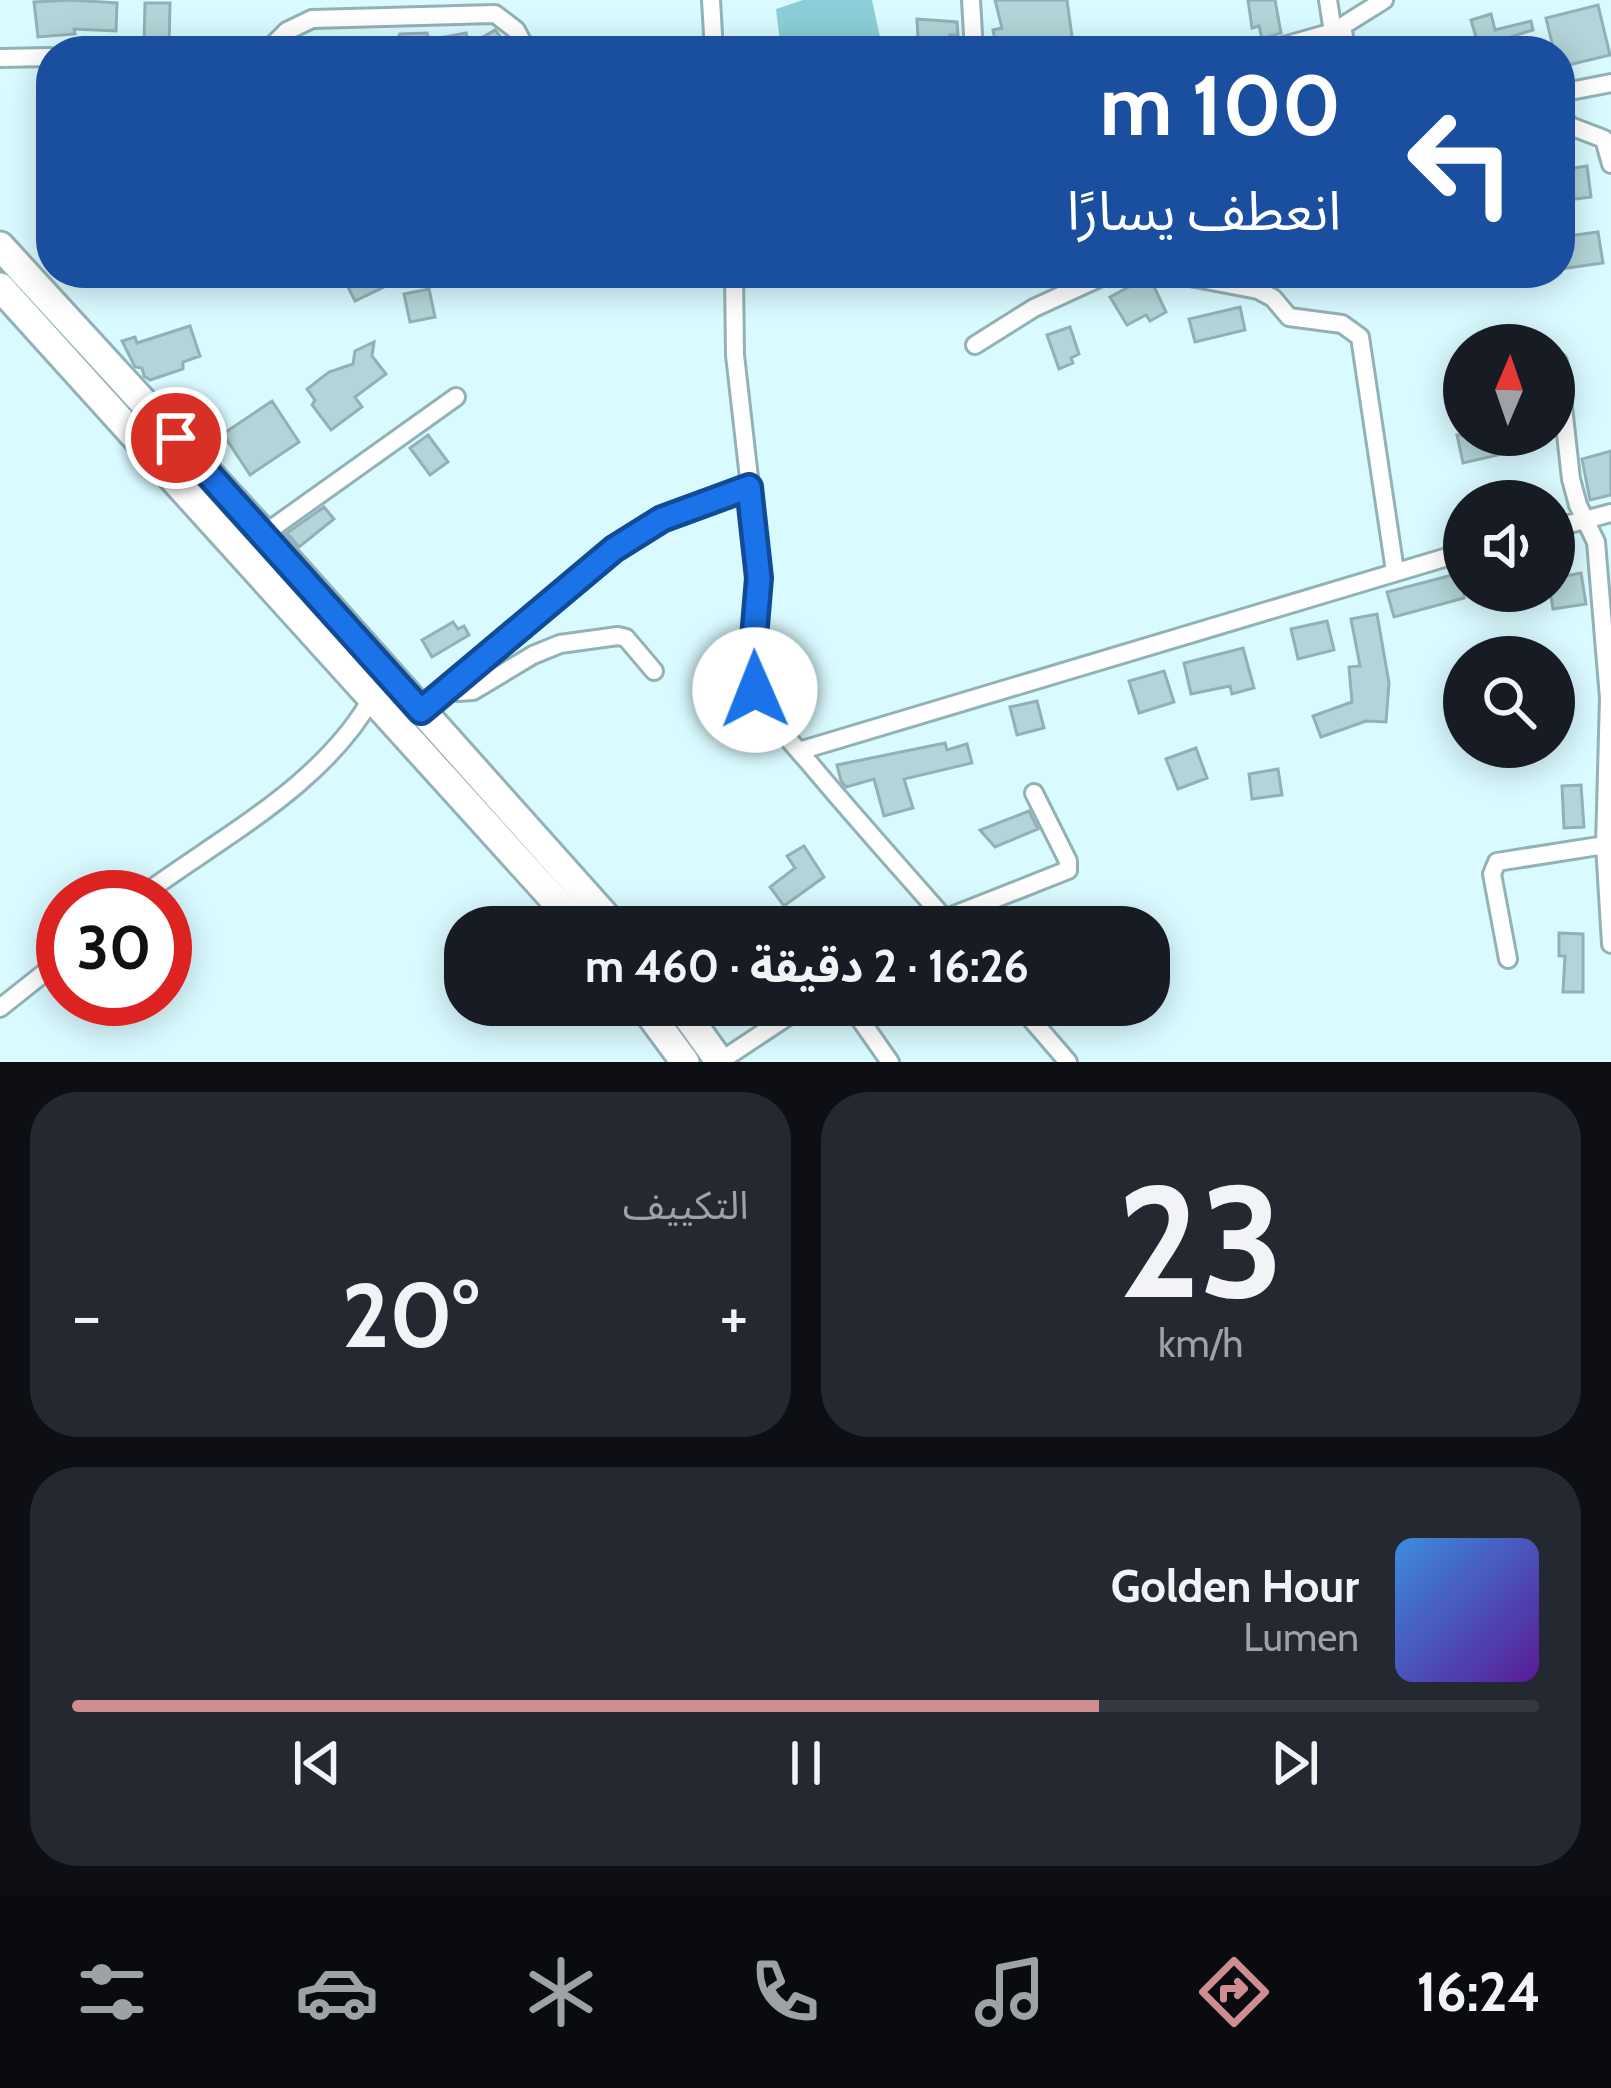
<!DOCTYPE html>
<html lang="ar">
<head>
<meta charset="utf-8">
<style>
	body { margin:0; font-family:Cabin,"Noto Sans Arabic",sans-serif; background:#242831; color:#f1f3f6; direction:rtl; height:100vh; display:flex; flex-direction:column; font-size:45px; white-space:nowrap }
	* { box-sizing:border-box; margin:0 }
	p { font-size:39px; color:#9ea1a6 }
	.icon { flex:none; width:66px; height:66px; fill:none; stroke:currentColor; stroke-width:2; stroke-linecap:round; stroke-linejoin:round }
	.map { position:relative; height:1062px; overflow:hidden; direction:ltr }
	.drawer { display:flex; flex-direction:column; gap:30px; padding:30px; background:#0d0f14; flex:1 }
	.drawer>* { flex:none }
	.guide { position:absolute; left:36px; top:36px; width:1539px; height:252px; border-radius:48px; box-shadow:0 6px 30px #0003; direction:rtl; background:#1a4fa0; color:#fff; overflow:hidden }
	.needle { width:78px; rotate:2deg }
	.tools { position:absolute; left:1443px; top:324px; display:grid; gap:24px }
	.tools a { display:grid; place-items:center; width:132px; height:132px; border-radius:50%; background:#171b24; box-shadow:0 6px 30px #0003; font-size:60px }
	.speed { position:absolute; left:36px; top:870px; display:flex; gap:24px; font-size:60px; font-weight:700; text-align:center }
	.speed>* { display:grid; place-content:center; width:156px; height:156px; border-radius:50%; background:#171b24; box-shadow:0 6px 30px #0003; line-height:1 }
	.speed .limit { border:18px solid #d22; background:#fff; color:#111 }
	.pin { position:absolute; display:grid; place-items:center; width:102px; height:102px; color:#fff; margin:-51px; border:6px solid #fff; border-radius:50%; box-shadow:0 3px 12px #0007 }
	.me { position:absolute; width:132px; margin:-66px; rotate:359deg; stroke-linejoin:round; filter:drop-shadow(0 0 9px #0008) }
	.turn { display:flex; align-items:center; gap:42px; height:252px; padding:0 36px; font-size:54px }
	.turn .icon { width:156px; height:156px; stroke-width:2.5 }
	.turn b { display:block; font-size:84px; line-height:102px }
	.big { font-size:90px; font-weight:700; line-height:1.1 }
	.drawer .widget { flex:1; display:flex; flex-direction:column; justify-content:center; gap:18px; min-width:0; padding:0 42px; border-radius:48px; background:#242831 }
	.drawer .dial { align-items:center; gap:0 }
	.dial b { font-size:156px; line-height:1 }
	.song { display:flex; align-items:center; gap:36px }
	.cover { width:144px; height:144px; border-radius:18px; background:linear-gradient(135deg,hsl(210 70% 55%),hsl(270 70% 35%)) }
	.played { height:12px; border-radius:6px; background:linear-gradient(90deg,#cf8c91 70%,#363941 70%) }
	.keys { display:flex; justify-content:space-around; direction:ltr }
	.heat { display:flex; justify-content:space-between; align-items:center; font-size:66px; direction:ltr }
	.drawer .tiles { flex:1; display:grid; gap:30px; grid-template-columns:1fr 1fr }
	.widget:last-child { grid-column:span 2 }
	.trip { position:absolute; left:444px; top:906px; width:726px; height:120px; border-radius:48px; background:#171b24; box-shadow:0 6px 30px #0003; font-weight:700; line-height:120px; text-align:center; direction:rtl }
	.menu { display:flex; height:192px; justify-content:space-around; align-items:center; background:#090b0e; color:#9ea1a6 }
	.menu .icon { width:84px; height:84px }
	.menu .selected { color:#cf8c91 }
	.menu b { font-size:54px; color:#f1f3f6 }
	.map>svg:first-child { display:block }
	.green { fill:#8cced7 }
	.building { fill:#b3d4d8; stroke:#92b1b6; stroke-width:3 }
	.lines { fill:none; stroke-linecap:round; stroke-linejoin:round }
	.minor-casing { stroke:#92b2b6; stroke-width:22 }
	.primary-casing { stroke:#92b2b6; stroke-width:33 }
	.path { stroke:#9fbabe; stroke-width:3; stroke-dasharray:12 6; stroke-linecap:butt }
	.minor { stroke:#fff; stroke-width:16 }
	.primary { stroke:#fff; stroke-width:27 }
	.route-casing { stroke:#114b97; stroke-width:30 }
	.route { stroke:#1a73e8; stroke-width:21 }
</style>
</head>
<body>
<div class="map">
<svg width="1611" height="1062" viewBox="0 0 1611 1062">
	<rect width="100%" height="100%" fill="#d9faff"/>
	<path class="green" d="M803 0H872L883 51H781L776 9Z"/>
	<path class="building" d="M72 0 117 3 116 31 74 29 75 34 38 37 34 2Z
		M995 0H1067L1074 51H997L993 30 1002 28Z
		M1248 0H1275L1281 33 1262 39 1259 26 1252 28Z
		M145 3H170L169 46 144 45Z
		M1598 5 1610 55 1560 67V51H1554L1546 18Z
		M1491 14 1495 30 1531 21 1533 30 1504 39 1507 51H1480L1471 20Z
		M917 19 957 22 958 35H950V41L925 42V38L918 39Z
		M495 30 512 51H389L400 34 427 33 429 40 466 33 469 45Z
		M1587 166 1591 197 1560 201V170Z
		M1598 232 1603 263 1560 269V237Z
		M341 273H386L392 283 355 301Z
		M1140 273 1144 279 1150 278 1166 312 1150 321 1146 315 1127 325 1110 297 1134 284 1131 278Z
		M429 289 435 317 410 322 404 294Z
		M1240 307 1245 330 1195 342 1189 319Z
		M190 326 200 356 183 362V369L150 380 144 376 142 368 135 367 122 341 135 337 137 343Z
		M1070 327 1079 354 1071 358 1073 363 1059 369 1047 335Z
		M374 342 372 356 386 374 355 397 362 407 331 430 312 405 315 400 307 389 329 372 353 364 355 351Z
		M272 401 299 442 250 475 223 434Z
		M428 435 448 462 430 475 410 448Z
		M1457 435H1493L1498 455 1463 463Z
		M1611 451V495L1590 500 1582 459Z
		M324 507 334 519 299 547 287 533Z
		M1464 572V598L1394 617 1387 592Z
		M1581 573 1586 604 1553 609 1550 591H1554V578Z
		M1377 614 1389 683 1386 722 1366 721 1321 737 1313 716 1352 702 1349 667 1360 666 1351 619Z
		M1327 621 1334 650 1298 659 1291 629Z
		M453 622 458 629 464 626 469 635 432 657 422 640Z
		M1243 648 1254 688 1232 694 1230 686 1191 694 1184 663Z
		M1164 671 1174 702 1139 713 1129 681Z
		M1037 701 1044 728 1017 735 1010 707Z
		M945 743 947 750 967 744 972 763 904 779 913 808 884 816 874 779 846 787 841 781 837 765Z
		M1196 748 1207 778 1178 789 1166 759Z
		M1278 769 1282 795 1252 799 1249 774Z
		M1581 785 1584 827 1564 828 1562 786Z
		M1029 811 1038 829 995 847 980 830Z
		M804 846 824 877 784 906 770 887 795 868 787 856Z
		M1559 933 1583 934V992H1563L1565 956H1559Z"/>
	<g class="lines">
		<defs>
			<path id="minor" d="M711 0 714 51
				M971 0 974 51
				M1328 0 1333 32
				M1342 27 1347 51
				M267 51 287 31 312 19 495 14 516 30 527 51
				M1266 51 1333 32 1384 0
				M0 58 51 57
				M1560 93 1611 83
				M1560 114 1570 126 1604 139 1611 164
				M734 273 735 355 758 557 750 673C760 711 786 736 811 765 857 820 905 873 952 927
				M1169 273 1258 290 1273 298 1289 317 1342 324 1360 337 1395 571
				M975 345 1034 308 1110 273
				M1558 362 1571 479 1578 505 1596 542 1609 698 1605 845 1611 944
				M1554 528 1611 513
				M264 534 456 397
				M448 685 458 692 473 691 533 655 560 644 618 636 626 638 654 671
				M421 711 614 549 662 519 749 487
				M799 751 1464 552
				M140 897C221 837 323 786 373 696
				M944 919 1068 870V861L1034 793
				M1508 959 1492 874 1497 862 1605 845
				M850 1005 890 1062
				M1019 1005 1068 1062
				M0 1008 63 958
				M719 1062 805 1005"/>
			<path id="primary" d="M0 246 264 534 615 927
				M0 287 579 927
				M643 1005 685 1062
				M679 1005 720 1062"/>
		</defs>
		<use href="#minor" class="minor-casing"/>
		<use href="#primary" class="primary-casing"/>
		<path class="path" d="M1150 51 1182 37"/>
		<use href="#minor" class="minor"/>
		<use href="#primary" class="primary"/>
	</g>
	<g class="lines">
		<defs>
			<path id="route" d="M176 438 421 711 614 549 662 519 749 487 759 578 751 673 755 690"/>
		</defs>
		<use href="#route" class="route-casing"/>
		<use href="#route" class="route"/>
	</g>
</svg>
<div class="tools">
<a><svg class="needle" viewBox="-14 -14 28 28"><path d="M0-13l5 13h-10z" fill="#e53935"/><path d="M0 13l5-13h-10z" fill="#9ea1a6"/></svg></a>
<a><svg class="icon" aria-label="sound" viewBox="0 0 24 24"><path d="M4 9h4l5-4v14l-5-4H4zM17 9q2 3 0 6"/></svg></a>
<a><svg class="icon" aria-label="search" viewBox="0 0 24 24"><circle cx="10" cy="10" r="6"/><path d="M15 15l6 6"/></svg></a>
</div>
<div class="speed"><div class="limit">30</div></div>
<div class="pin" style="left:176px;top:438px;background:#d93025"><svg class="icon" aria-label="arrive" viewBox="0 0 24 24"><path d="M6 21V4h12l-3 4 3 4H6"/></svg></div>
<svg class="me" style="left:755px;top:690px" viewBox="-20 -20 40 40"><circle r="19" fill="#fff"/><path d="M0-13L10 11 0 6-10 11z" fill="#1a73e8"/></svg>
<div class="trip">16:26 · 2 دقيقة · 460 m</div>
<div class="guide">
<div class="turn"><svg class="icon" aria-label="left" viewBox="0 0 24 24"><path d="M17 20v-9H6M10 6l-5 5 5 5"/></svg><div><b>100 m</b>انعطف يسارًا</div></div>
</div>
</div>
<section class="drawer">
<div class="tiles">
<div class="widget dial"><b>23</b><p>km/h</p></div>
<div class="widget"><p>التكييف</p>
<div class="heat"><a>−</a><b class="big">20°</b><a>+</a></div>
</div>
<div class="widget">
<div class="song"><i class="cover"></i><div><b>Golden Hour</b><p>Lumen</p></div></div>
<div class="played"></div>
<div class="keys"><svg class="icon" aria-label="previous" viewBox="0 0 24 24"><path d="M18 5L8 12l10 7zM5 5v14"/></svg><svg class="icon" aria-label="pause" viewBox="0 0 24 24"><path d="M8 5v14M16 5v14"/></svg><svg class="icon" aria-label="next" viewBox="0 0 24 24"><path d="M6 5l10 7-10 7zM19 5v14"/></svg></div>
</div>
</div>
</section>
<nav class="menu">
<b>16:24</b>
<svg class="icon selected" aria-label="directions" viewBox="0 0 24 24"><path d="M12 3l9 9-9 9-9-9zM9 14v-3h6M13 9l2 2-2 2"/></svg>
<svg class="icon" aria-label="music" viewBox="0 0 24 24"><path d="M9 18V5l10-2v13"/><circle cx="6" cy="18" r="3"/><circle cx="16" cy="16" r="3"/></svg>
<svg class="icon" aria-label="phone" viewBox="0 0 24 24"><path d="M5 4h4l2 5-3 2q2 4 5 5l2-3 5 2v4C11 20 4 13 5 4z"/></svg>
<svg class="icon" aria-label="climate" viewBox="0 0 24 24"><path d="M12 3v18M4 7l16 10M4 17L20 7"/></svg>
<svg class="icon" aria-label="car" viewBox="0 0 24 24"><path d="M5 17H2v-5l4-1 3-4h7l3 4 3 1v5h-3M9 17h6M6 11h13"/><circle cx="7" cy="17" r="2"/><circle cx="17" cy="17" r="2"/></svg>
<svg class="icon" aria-label="filters" viewBox="0 0 24 24"><path d="M4 7h16M4 17h16"/><circle cx="9" cy="7" r="2"/><circle cx="15" cy="17" r="2"/></svg>
</nav>
</body>
</html>
